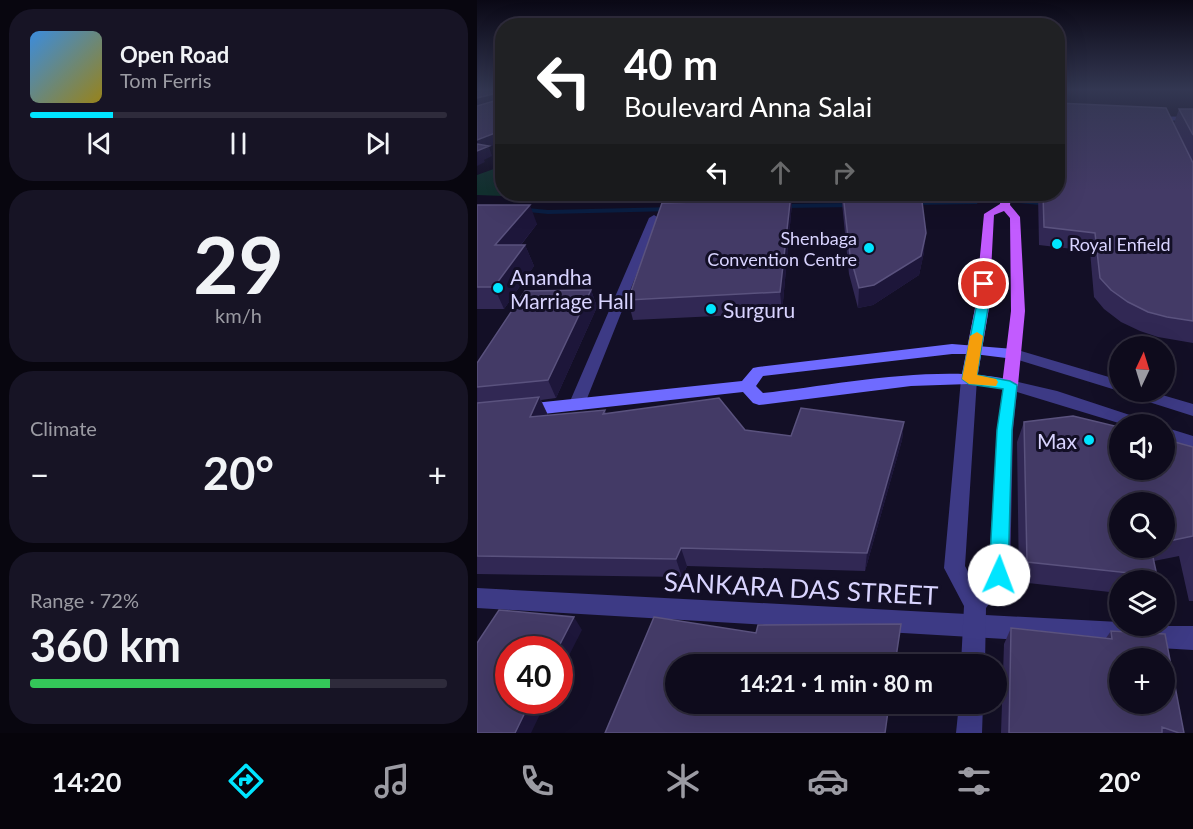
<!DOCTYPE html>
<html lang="en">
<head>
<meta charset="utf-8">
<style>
	body { margin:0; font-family:Lato,sans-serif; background:#171425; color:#f1f3f6; height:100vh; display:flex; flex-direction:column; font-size:22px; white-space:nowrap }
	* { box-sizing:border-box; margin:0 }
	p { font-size:20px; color:#9b9ba3 }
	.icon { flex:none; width:33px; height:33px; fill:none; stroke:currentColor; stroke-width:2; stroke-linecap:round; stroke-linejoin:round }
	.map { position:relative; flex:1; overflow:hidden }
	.drawer { display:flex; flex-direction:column; gap:9px; padding:9px; background:#08060f; width:477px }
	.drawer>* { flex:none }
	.guide { position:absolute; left:18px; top:18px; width:570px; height:183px; border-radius:24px; box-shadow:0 6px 24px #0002,0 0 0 2px #2e2b3b; background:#202124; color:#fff; overflow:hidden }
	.needle { width:39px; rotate:4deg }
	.buttons { position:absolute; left:632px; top:336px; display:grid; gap:12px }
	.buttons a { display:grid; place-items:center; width:66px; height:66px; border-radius:50%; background:#0e0b1c; box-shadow:0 6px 24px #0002,0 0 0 2px #2e2b3b; font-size:30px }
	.speed { position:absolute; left:18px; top:636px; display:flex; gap:12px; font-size:30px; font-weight:700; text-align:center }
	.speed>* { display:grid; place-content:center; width:78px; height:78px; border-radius:50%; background:#0e0b1c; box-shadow:0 6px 24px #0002,0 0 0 2px #2e2b3b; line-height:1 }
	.speed .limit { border:9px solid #d22; background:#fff; color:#111 }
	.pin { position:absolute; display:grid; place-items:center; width:51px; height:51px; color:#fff; margin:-26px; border:3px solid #fff; border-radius:50%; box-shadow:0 2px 6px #0007 }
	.me { position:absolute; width:66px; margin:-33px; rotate:2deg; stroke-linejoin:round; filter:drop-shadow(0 0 4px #0008) }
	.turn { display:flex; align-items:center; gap:21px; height:126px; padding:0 30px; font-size:27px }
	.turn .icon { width:78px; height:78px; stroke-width:2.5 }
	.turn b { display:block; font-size:42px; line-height:51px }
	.lanes { display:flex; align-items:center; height:57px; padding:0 30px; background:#0003; justify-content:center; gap:30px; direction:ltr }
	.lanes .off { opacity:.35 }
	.big { font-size:45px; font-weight:700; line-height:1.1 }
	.drawer .widget { flex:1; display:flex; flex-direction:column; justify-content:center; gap:9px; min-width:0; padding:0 21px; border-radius:24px; background:#171425 }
	.drawer .dial { align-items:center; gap:0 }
	.dial b { font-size:78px; line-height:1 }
	.song { display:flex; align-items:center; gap:18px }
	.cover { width:72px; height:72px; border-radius:9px; background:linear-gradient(135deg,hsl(210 70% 55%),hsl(50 70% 35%)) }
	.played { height:6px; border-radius:3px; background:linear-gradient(90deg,#00e5ff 20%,#2e2b3b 20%) }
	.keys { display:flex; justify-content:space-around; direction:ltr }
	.heat { display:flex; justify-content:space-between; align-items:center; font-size:33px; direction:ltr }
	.charge { height:9px; border-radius:4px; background:linear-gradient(90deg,#34c759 72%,#2e2b3b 0) }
	.trip { position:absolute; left:188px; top:654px; width:342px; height:60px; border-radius:30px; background:#0e0b1c; box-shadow:0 6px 24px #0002,0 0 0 2px #2e2b3b; font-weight:700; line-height:60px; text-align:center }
	.tab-bar { display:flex; height:96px; justify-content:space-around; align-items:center; background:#06040b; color:#9b9ba3 }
	.tab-bar .icon { width:42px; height:42px }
	.tab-bar .current { color:#00e5ff }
	.tab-bar b { font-size:27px; color:#f1f3f6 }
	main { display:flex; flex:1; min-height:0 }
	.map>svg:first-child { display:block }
	.green { fill:#12302f }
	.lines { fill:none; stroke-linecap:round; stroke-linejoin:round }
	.stream { fill:#0a1f44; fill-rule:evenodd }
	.minor { fill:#3d3a85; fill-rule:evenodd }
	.tertiary { fill:#3d3a85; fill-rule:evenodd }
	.secondary { fill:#6f6bff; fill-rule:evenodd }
	.primary { fill:#c25bff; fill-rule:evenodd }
	.wall { fill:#312854; fill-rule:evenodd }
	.shaded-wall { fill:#1d163a }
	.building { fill:#433a66; stroke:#5a527e; stroke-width:1.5; fill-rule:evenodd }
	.route { fill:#00e5ff; stroke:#0095a6; stroke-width:1.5 }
	.slow { fill:#f59e0b }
	.poi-dot { fill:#00e5ff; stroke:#130f26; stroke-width:2 }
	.labels { text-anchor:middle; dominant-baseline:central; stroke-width:6; stroke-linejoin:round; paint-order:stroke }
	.far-poi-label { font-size:18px; fill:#d9d4ff; stroke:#130f26; text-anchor:end }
	.poi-label { font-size:21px; fill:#d9d4ff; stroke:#130f26; text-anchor:start }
	.near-street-label { font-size:26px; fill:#d9d4ff; stroke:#130f26 }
</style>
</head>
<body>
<main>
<section class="drawer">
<div class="widget">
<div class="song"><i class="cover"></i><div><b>Open Road</b><p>Tom Ferris</p></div></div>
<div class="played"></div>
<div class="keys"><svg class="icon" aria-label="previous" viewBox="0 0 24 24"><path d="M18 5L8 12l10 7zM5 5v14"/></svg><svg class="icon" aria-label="pause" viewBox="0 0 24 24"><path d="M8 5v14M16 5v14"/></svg><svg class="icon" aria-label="next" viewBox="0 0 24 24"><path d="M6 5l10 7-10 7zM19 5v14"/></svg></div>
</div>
<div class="widget dial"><b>29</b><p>km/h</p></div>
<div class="widget"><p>Climate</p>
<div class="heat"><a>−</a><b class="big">20°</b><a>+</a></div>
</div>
<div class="widget"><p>Range · 72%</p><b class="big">360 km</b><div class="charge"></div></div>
</section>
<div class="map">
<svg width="716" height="733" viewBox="0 0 716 733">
	<rect width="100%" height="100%" fill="#130f26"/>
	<path class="green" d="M25 166 26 194H217L211 203 0 195V175Z"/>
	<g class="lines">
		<path class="stream" d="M538 199 574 202 578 204 574 206 541 203 537 201Z
			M497 200 501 202 500 204 432 205 428 203 432 201Z
			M377 203H380V207L303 208 299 206 303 204Z
			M39 207 71 210 197 207 201 209 197 211 71 214 42 211 38 209Z"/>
		<path class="minor" d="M673 116 716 117V121L670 120V116Z
			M177 215 182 218 107 406 105 410H93L91 406 172 218Z
			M0 588 642 622V626H716V650L0 608Z"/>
		<path class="tertiary" d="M537 349 642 380V391L532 357 530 354 532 351Z
			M492 374 500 379 488 566 499 586 512 571 520 430 528 381 533 380 580 391 668 420 670 424H645L540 392 536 430 533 575 509 608 508 664H484L487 606 467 568 484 379Z
			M651 392H675L716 404V416L653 396Z
			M687 427 716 436V450L687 440Z
			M482 704H506L505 733H479Z"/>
		<path class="secondary" d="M475 344 537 349 544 354 537 359 497 354H475L286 376 279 386 286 393C358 385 469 362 538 381L541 385 538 389 533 390 492 384 434 386 282 405 276 403 266 392 48 416 42 414 40 410 42 406 48 404 265 381 276 368 281 367Z"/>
		<path class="primary" d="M524 194H534L533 205 543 217 548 311 541 385 538 389H528L525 385 534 311 533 218 527 211 517 215 512 308 500 379 492 384 484 379 498 308 507 214 523 204Z"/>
	</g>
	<path class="wall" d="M702 109H716V163L697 123Z
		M716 163V343L681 337 663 331 644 322 627 309 617 297 613 251 562 245 561 194H580Z
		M254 194H444L447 252 442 275 396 305 381 308 372 274 365 203H315L305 313 156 320 151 300 252 201Z
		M0 205 60 224 44 245H48L57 266 27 309H0Z
		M114 290 120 307 79 398 64 400 71 415 128 410 129 414 314 436 427 422 425 440 388 571 210 566 205 577 0 574V363Z
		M547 422 716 447V601H712L702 556 677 561 680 576 676 580H642V593L542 582 540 442ZM687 502V548H642Z
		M534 628 629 638 634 631 707 733H524L527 644Z"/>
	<path class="shaded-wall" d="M24 92 26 101 0 108V98Z
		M26 130V141L12 147 15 156 7 160 8 162 0 166V140Z
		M314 194H315V203L305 313 303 292Z
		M53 205 60 224 27 266 18 245Z
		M449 233 447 252 442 275 396 305 381 308 382 288Z
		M48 245 57 266 27 309 17 287Z
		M114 290 120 307 79 398 71 380Z
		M62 397 71 416 53 417Z
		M427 422 425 440 388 571 390 553Z
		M204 548 210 566 205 577 199 559Z
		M97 617 105 630 82 675V650H80Z
		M54 700H70L54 733H38Z"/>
	<path class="building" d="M0 89H26V130L0 140V106L24 99V92L0 98Z
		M580 103 689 108 716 163V321L690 317 671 312 651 302 634 290 623 278 618 233 567 227 566 194H580Z
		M702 109H716V135Z
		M0 144 12 146 0 151Z
		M254 194H314L303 292 151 300 185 203 252 201Z
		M366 194H444L449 233 444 256 397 285 382 288 373 255Z
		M0 205H53L18 245H48L17 287H0Z
		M114 290 71 380 0 387V363L48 291Z
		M62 397 53 417 128 410 126 414 242 398 268 430 314 436 324 408 427 422 390 553 204 548 199 559 0 556V403Z
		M596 416 642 427V470H687V439L716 447V536L687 542V502H642V548H674L680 576 550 562 547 422Z
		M22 610 97 617 80 650H32V700H54L38 733H0V643Z
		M177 617 279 633 281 625 424 624 418 664H198V704H412L408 733H128Z
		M534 628 635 639 634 631 688 634 707 733H702L685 727V733H532ZM642 658H687V704H642Z"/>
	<linearGradient id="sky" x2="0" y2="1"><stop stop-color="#0a0815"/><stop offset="0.47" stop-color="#333752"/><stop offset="1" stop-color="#333752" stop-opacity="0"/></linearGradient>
	<rect width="716" height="191" fill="url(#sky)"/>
	<path class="route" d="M507 281 513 284 511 308 500 375 533 381 540 385 535 430 531 575 529 581 522 584 515 581 512 575 520 430 526 389 492 384 485 379 499 308 501 284Z"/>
	<path class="slow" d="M500 332 506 336 500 375 519 379 521 382 519 386 492 384 485 379 493 336Z"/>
	<g class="poi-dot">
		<circle cx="580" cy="244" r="6"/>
		<circle cx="392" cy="248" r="6"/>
		<circle cx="21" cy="288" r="6"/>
		<circle cx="234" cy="309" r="6"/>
		<circle cx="612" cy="440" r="6"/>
	</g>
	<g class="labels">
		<g class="far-poi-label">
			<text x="380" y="238">Shenbaga<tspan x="380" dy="21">Convention Centre</tspan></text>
			<text x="592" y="244" text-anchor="start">Royal Enfield</text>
		</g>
		<g class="poi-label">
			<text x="33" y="276">Anandha<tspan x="33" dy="24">Marriage Hall</tspan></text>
			<text x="246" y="309">Surguru</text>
			<text x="600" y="440" text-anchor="end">Max</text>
		</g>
		<g class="near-street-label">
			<text transform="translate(324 588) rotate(3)">SANKARA DAS STREET</text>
		</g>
	</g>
</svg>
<div class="buttons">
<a><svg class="needle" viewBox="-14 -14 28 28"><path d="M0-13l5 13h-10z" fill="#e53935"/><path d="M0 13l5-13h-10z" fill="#9b9ba3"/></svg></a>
<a><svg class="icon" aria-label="sound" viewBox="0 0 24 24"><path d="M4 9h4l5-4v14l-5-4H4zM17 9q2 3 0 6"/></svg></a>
<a><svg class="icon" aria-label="search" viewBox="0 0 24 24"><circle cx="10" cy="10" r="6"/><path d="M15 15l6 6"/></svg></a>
<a><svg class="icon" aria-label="layers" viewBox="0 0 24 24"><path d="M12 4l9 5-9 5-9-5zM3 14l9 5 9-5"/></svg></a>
<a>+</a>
</div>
<div class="speed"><div class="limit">40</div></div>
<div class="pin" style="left:507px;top:284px;background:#d93025"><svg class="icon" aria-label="arrive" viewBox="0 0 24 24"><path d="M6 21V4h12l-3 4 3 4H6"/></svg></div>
<svg class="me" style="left:522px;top:575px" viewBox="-20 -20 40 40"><circle r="19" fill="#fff"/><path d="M0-13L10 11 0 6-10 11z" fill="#00e5ff"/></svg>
<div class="trip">14:21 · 1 min · 80 m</div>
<div class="guide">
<div class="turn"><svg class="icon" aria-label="left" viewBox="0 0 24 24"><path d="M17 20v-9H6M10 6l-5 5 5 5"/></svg><div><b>40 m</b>Boulevard Anna Salai</div></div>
<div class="lanes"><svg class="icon" aria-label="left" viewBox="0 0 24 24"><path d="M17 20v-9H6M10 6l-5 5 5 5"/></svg><svg class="icon off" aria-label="ahead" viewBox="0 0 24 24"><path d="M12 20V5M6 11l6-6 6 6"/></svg><svg class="icon off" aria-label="right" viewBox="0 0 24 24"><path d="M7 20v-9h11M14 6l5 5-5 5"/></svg></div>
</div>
</div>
</main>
<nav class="tab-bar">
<b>14:20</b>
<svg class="icon current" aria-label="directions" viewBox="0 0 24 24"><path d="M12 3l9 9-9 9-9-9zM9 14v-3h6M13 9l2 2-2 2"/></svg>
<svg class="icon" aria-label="music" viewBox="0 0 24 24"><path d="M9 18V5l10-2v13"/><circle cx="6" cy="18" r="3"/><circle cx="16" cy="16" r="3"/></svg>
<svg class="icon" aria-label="phone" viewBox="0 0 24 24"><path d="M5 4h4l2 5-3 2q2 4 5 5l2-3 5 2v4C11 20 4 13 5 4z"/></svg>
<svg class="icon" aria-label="climate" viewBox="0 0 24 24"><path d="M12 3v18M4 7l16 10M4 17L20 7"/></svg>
<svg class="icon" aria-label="car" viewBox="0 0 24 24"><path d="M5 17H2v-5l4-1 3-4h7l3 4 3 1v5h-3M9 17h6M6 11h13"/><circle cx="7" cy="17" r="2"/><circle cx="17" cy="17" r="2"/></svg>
<svg class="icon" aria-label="filters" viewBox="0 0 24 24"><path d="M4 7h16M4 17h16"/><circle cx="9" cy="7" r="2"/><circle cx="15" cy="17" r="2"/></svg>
<b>20°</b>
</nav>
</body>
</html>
